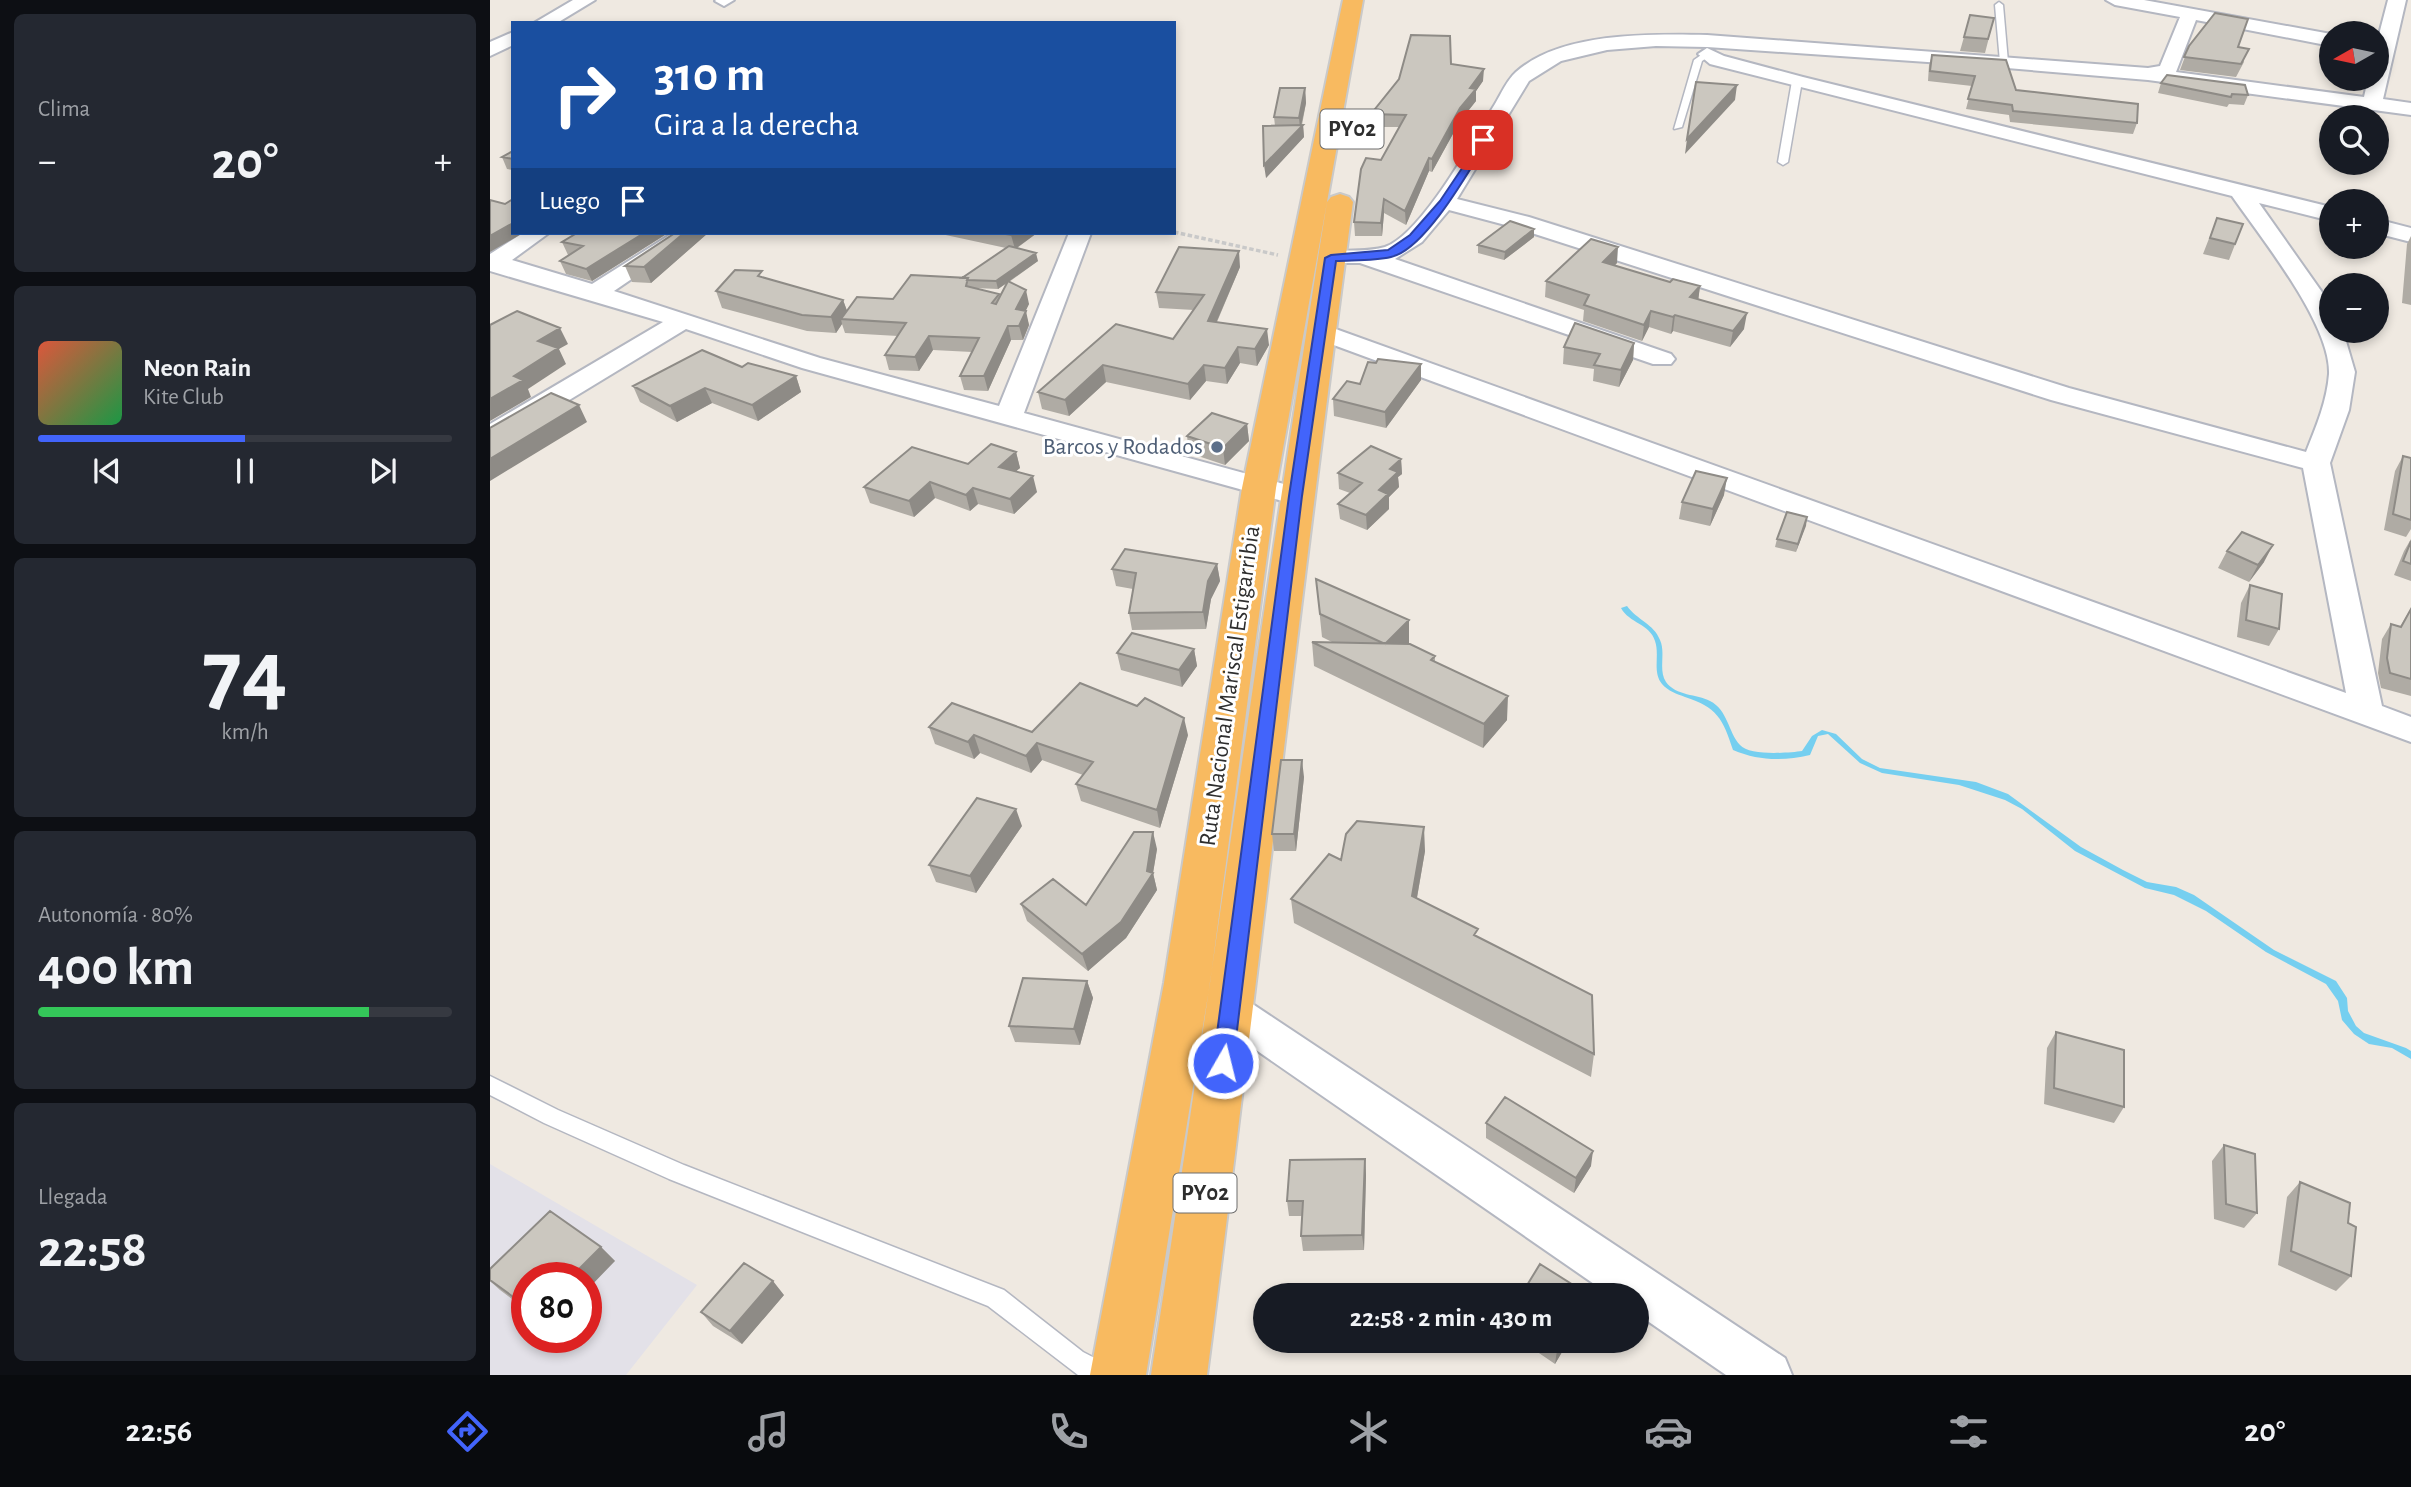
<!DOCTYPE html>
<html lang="es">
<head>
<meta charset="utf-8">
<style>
	body { margin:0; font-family:"Alegreya Sans",sans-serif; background:#242831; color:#f1f3f6; height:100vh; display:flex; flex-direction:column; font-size:26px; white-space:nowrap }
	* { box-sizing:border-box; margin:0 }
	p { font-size:23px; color:#9ea1a6 }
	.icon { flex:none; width:38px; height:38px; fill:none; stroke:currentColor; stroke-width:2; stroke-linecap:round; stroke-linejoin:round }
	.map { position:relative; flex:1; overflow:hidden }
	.sheet { display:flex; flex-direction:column; gap:14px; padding:14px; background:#0d0f14; width:490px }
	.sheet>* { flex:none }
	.banner { position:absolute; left:21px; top:21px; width:665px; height:214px; border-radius:0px; box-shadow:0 4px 10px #0003; background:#1a4fa0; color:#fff; overflow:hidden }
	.needle { width:46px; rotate:261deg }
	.tools { position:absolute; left:1829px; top:21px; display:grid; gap:14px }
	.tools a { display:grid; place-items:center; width:70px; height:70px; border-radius:50%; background:#171b24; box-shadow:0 4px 10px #0003; font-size:35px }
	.speed { position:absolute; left:21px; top:1262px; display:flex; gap:14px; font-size:35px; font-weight:700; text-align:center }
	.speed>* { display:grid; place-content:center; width:91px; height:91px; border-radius:50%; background:#171b24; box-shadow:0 4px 10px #0003; line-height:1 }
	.speed .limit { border:10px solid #d22; background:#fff; color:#111 }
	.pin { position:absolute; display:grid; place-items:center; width:60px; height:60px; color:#fff; margin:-30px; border-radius:14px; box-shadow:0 4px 10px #0006 }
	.me { position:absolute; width:77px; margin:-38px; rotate:8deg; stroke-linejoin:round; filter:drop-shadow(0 0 5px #0008) }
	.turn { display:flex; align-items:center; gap:24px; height:147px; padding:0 28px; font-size:32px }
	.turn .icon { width:91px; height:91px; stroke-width:2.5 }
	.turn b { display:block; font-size:49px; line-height:60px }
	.then { display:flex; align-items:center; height:66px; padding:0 28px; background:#0003; gap:14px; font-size:26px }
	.big { font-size:52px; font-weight:700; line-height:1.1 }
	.sheet .tile { flex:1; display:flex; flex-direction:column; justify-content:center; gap:10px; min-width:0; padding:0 24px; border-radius:10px; background:#242831 }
	.sheet .dial { align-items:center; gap:0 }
	.dial b { font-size:91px; line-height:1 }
	.song { display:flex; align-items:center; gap:21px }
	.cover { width:84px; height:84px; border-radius:10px; background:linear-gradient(135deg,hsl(10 70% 55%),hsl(140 70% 35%)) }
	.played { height:7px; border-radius:4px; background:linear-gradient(90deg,#4264fb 50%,#363941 50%) }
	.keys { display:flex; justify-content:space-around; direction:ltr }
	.heat { display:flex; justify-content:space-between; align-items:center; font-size:38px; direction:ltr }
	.charge { height:10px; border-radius:5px; background:linear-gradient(90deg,#34c759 80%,#363941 0) }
	.trip { position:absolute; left:763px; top:1283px; width:396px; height:70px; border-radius:35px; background:#171b24; box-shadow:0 4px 10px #0003; font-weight:700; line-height:70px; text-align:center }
	.menu { display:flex; height:112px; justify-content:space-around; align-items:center; background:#090b0e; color:#9ea1a6 }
	.menu .icon { width:49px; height:49px }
	.menu .on { color:#4264fb }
	.menu b { font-size:32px; color:#f1f3f6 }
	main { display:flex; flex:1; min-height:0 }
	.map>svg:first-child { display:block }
	.industrial { fill:#e3e1e8; fill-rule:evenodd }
	.water { fill:#75cff0 }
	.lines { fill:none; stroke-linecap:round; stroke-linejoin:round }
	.service-casing { stroke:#b4b7c1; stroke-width:3 }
	.minor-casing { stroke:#b4b7c1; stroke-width:4 }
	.trunk-casing { stroke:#c9c9c9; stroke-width:4 }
	.path { stroke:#c9c9c9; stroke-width:3.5; stroke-dasharray:4.5 2.5; stroke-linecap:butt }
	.service { fill:#fff; fill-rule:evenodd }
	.minor { fill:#fff; fill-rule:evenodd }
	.trunk { fill:#f8ba60; fill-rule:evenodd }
	.wall { fill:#afaba4; fill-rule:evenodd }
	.shaded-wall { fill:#8e8b86 }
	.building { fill:#cbc7bf; stroke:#8e8b86; stroke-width:2 }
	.route { fill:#4264fb; stroke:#2b41a3; stroke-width:2 }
	.service-dot { fill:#5c6f8a; stroke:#fff; stroke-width:2.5 }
	.labels { text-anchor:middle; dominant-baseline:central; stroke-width:6; stroke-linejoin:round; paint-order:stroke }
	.shield { fill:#fff; stroke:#6d6d6d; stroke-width:2 }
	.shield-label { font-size:23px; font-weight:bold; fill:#2e2e2e }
	.service-label { font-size:24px; fill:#4e5e75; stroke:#fff; text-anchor:end }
	.street-label { font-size:24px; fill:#2e2e2e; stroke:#fff }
</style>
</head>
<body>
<main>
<section class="sheet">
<div class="tile"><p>Clima</p>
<div class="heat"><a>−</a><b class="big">20°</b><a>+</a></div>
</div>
<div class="tile">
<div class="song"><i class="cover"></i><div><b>Neon Rain</b><p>Kite Club</p></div></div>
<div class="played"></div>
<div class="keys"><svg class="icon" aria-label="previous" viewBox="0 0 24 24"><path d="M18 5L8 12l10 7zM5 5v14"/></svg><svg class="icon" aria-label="pause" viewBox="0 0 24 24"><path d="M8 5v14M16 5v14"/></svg><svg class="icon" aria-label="next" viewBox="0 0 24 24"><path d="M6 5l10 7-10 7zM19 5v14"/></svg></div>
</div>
<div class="tile dial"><b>74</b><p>km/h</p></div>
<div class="tile"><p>Autonomía · 80%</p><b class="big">400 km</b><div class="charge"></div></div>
<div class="tile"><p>Llegada</p><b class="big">22:58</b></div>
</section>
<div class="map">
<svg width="1921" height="1375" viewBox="0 0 1921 1375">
	<rect width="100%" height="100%" fill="#efe9e1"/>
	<path class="industrial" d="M0 1164 207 1285 136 1375H0ZM37 1278H96V1337H37Z"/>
	<path class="water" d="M1137 606C1147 620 1164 624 1170 640 1176 653 1168 670 1176 682 1186 696 1207 694 1220 701 1238 710 1238 732 1250 745 1259 756 1298 753 1312 751L1322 736 1332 730 1346 734 1372 759 1390 768 1486 782 1518 794 1591 847 1633 870 1657 882 1686 887 1704 895 1784 950 1846 981 1857 998 1858 1011 1866 1026 1874 1033 1916 1048 1921 1051V1059L1902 1048 1879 1044 1864 1034 1852 1020 1848 1001 1836 984 1776 952 1716 911 1684 895 1655 888 1585 851 1532 809 1515 800 1469 785 1392 773 1370 763 1338 734 1328 736 1320 755C1293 761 1269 761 1243 750 1233 719 1227 707 1195 697 1187 694 1178 691 1172 684 1162 672 1170 655 1165 641 1160 624 1139 623 1131 608Z"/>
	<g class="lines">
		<defs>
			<path id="service" d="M1509 2 1513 5 1518 62 1514 65 1510 62 1505 5Z
				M1214 53 1221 55 1212 61 1192 127 1184 129 1204 60Z
				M1307 78 1312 81 1298 162 1293 165 1288 162 1302 81Z
				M0 1076 68 1110 194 1165 514 1290 593 1352 622 1367 626 1375H588L498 1306 179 1179 54 1123 0 1095Z"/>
			<path id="minor" d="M83 0H105L67 23H44Z
				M244 0 234 6 225 1 226 0Z
				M1616 0H1654L1841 34V46L1706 20 1686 72 1874 97 1878 79H1886V46L1898 0H1916L1893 99 1921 103V115L1658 80 1481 65 1217 47 1166 46 1117 50 1071 61 1039 81 967 199 1039 217 1579 388 1816 452C1826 427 1837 401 1839 374 1841 324 1771 238 1742 196L1220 64 1208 54 1217 48 1234 56 1313 77 1841 207V221L1769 203 1841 305V331H1853L1865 372 1859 410 1840 463 1892 706 1921 717V742L822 337 818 332 822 327H840L1856 693 1813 468 1561 400 1023 227 959 210 932 242 905 259 1181 354 1185 359 1181 364H1163L870 263H833L829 258 833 253 841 251C857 250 879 252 895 247 932 234 984 138 1005 104 1011 94 1017 80 1026 72 1071 32 1160 34 1217 35L1658 68 1670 66 1690 17 1625 5Z
				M23 32V45L0 56V42Z
				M1886 219 1921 228V242L1886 233Z
				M33 233H59L22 260 102 284 183 233H209L124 291 330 358 509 406 579 233H601L534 413 816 490 820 496 816 502 806 505 796 502 312 368 196 329 10 442 0 444V424L173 322 0 271V254Z
				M741 993 755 999 1295 1358 1302 1375H1236L1146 1313V1295H1120L727 1023 721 1011 727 999Z"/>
			<path id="trunk" d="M853 0H873L786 488 720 983 656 1375H600L674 983 752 488Z
				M850 194 859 197 863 202C810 592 768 984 717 1375H661C722 984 774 592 837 202L841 197Z"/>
		</defs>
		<use href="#service" class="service-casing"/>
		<use href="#minor" class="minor-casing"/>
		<use href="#trunk" class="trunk-casing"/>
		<path class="path" d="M684 232 788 255"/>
		<use href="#service" class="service"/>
		<use href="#minor" class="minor"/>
		<use href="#trunk" class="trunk"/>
	</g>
	<path class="wall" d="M1504 18 1495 53 1470 51 1474 37Z
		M1699 46 1748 47 1754 62 1746 77 1690 70Z
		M1442 55 1526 90 1647 123 1643 134 1520 122 1519 115 1476 109 1482 86 1438 81 1439 65Z
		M961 64 993 81 986 91V101L970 121 942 172 939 171 916 225 894 213 892 236H865L864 222 891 160 909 127H881V114Z
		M1671 83 1758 95 1754 105 1739 104 1737 107 1668 93Z
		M815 88 816 103 812 125H813L814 137 776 178 785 126 784 117Z
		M23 151V170L17 169 12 157Z
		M1727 218 1753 224 1739 260 1713 254Z
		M1044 229V237L1014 260 988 253V245Z
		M87 233H178L102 281 76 274 70 261 80 255H78L72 242Z
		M185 233H218L161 283 142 282 135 266Z
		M451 233H547L527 248 548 261 519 282 539 304 535 311 539 325 533 340H521L498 391 474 390 470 376 482 352 443 350 429 371 399 370 395 355 408 336 355 333 352 324 346 333 317 331 232 308 226 291 274 278 353 300 357 311 403 299 472 278 516 248 451 234ZM517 283 510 297 509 294 485 288 508 289Z
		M1921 236V305L1912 303 1917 244Z
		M1127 263 1124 266 1180 282 1210 286 1208 300 1254 329 1240 347 1183 331 1181 334 1159 327 1152 341 1093 321 1094 310 1055 297 1056 281Z
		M750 267 727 322 779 345 767 366 750 363 737 384 716 381 700 400 616 382 579 416 552 409 548 392 626 324 683 339 704 310 669 308 666 292Z
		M1144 343 1143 360 1129 387 1103 381 1104 369 1073 364 1074 347Z
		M931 364V380L896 428 844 416 843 399 870 384Z
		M252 367 306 376 311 392 268 421 222 403 187 422 150 402 143 386Z
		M757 424 759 441 735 465 699 453 697 436Z
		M526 452 530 468 526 471 547 492 524 514 488 504 480 511 445 498 424 517 380 503 374 487Z
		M1913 456 1921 458V529L1916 537 1894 530 1905 471Z
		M911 459 912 474 908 477 909 487 899 497V509L877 530 850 519 848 504 860 493 849 489 848 473Z
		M1234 495 1220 526 1189 519 1192 502Z
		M1317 517 1306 552 1285 547 1287 539Z
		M1921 539V581L1904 575 1914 551Z
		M1737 551 1774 562 1759 582 1728 568Z
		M727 564 730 581 721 599 716 629 642 630 639 613 643 589 626 586 622 569Z
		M826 579 919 644H918L945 656V663L1017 720 993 748 824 666 822 642 844 643 832 637Z
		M1760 585 1789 629 1779 646 1747 637 1751 603Z
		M1921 608V696L1891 688 1888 673 1892 639 1901 624 1910 627Z
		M704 649 707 666 692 687 631 670 627 653Z
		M439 727 542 732 698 735 670 828 591 801 586 784 593 775 552 760 541 773 490 753 484 759 445 744Z
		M814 777 806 851H784L782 834Z
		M532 826 486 893 446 882 439 865Z
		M667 849 663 873 667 890 636 938 598 971 537 921 531 904 596 905Z
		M935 851 927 898 988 937 1104 1054 1101 1077 804 923 801 899 851 860Z
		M597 981 603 998 590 1045 525 1042 519 1026Z
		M1566 1032 1634 1107 1624 1123 1554 1104 1557 1048Z
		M996 1123 1101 1166 1084 1193 996 1138Z
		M1734 1145 1767 1213 1754 1228 1724 1219 1722 1161Z
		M875 1159 876 1175 874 1250 813 1251 811 1236 812 1216H799L797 1201Z
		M1810 1182 1858 1223 1861 1276 1846 1291 1788 1265 1797 1197Z
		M111 1247 125 1261 37 1278V1310L10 1290 0 1281V1269Z
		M294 1295 252 1344 223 1326 211 1312Z
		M1030 1340H1079L1065 1364Z"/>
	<path class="shaded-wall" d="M994 69 993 81 986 91V101L970 121 942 172V159L980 88Z
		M1247 85 1245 100 1195 154 1197 139Z
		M815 88 816 103 811 126 813 125 814 137 776 178 774 165 810 128 809 118Z
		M939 158V171L916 225 915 211Z
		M894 199V213L892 236 891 223Z
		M23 223V233H33L0 252V236Z
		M1044 229V237L1014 260 1015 252Z
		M154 233H178L102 281 96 269Z
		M194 233H218L161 283 154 267Z
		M525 233H547L525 249 521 235Z
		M1128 247 1127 263 1112 278 1113 262Z
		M749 251 750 267 720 337 718 321Z
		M546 253 548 261 508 289 506 281Z
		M1210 286 1208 302 1200 297Z
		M536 290 539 304 530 323 526 309Z
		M353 300 359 316 351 319 352 324 346 333 341 317Z
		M536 311 539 325 533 340 529 326Z
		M1161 311 1159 327 1152 341 1154 325Z
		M1257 313 1254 329 1240 347 1243 331Z
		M1185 315 1183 331 1181 334 1183 317Z
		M518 326 521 340 498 391 494 376Z
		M70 328 78 344 69 349 76 364 38 389 41 397 0 421V399L24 376 48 341Z
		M777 329 779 345 767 366 765 349Z
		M439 336 443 350 429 371 425 357Z
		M1144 343 1143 360 1129 387 1131 370Z
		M748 347 750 363 737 384 735 368Z
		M931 364V380L896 428 895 412Z
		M613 365 616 382 579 416 575 400Z
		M714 365 716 381 700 400 698 384Z
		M306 376 311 392 268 421 262 405Z
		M215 388 222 403 187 422 180 406Z
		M89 405 97 422 0 481V459Z
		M757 424 759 441 735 465 733 448Z
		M526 452 530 468 513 482 509 467Z
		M911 459 912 474 908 477 909 487 899 497V509L877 530 876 515 900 469Z
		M543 476 547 492 524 514 520 499Z
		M1237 478 1234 495 1220 526 1223 509Z
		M440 482 445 498 424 517 419 501Z
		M483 488 488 504 480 511 476 495Z
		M1317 517 1316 526 1306 552 1308 544Z
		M1783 545 1774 562 1759 582 1768 565Z
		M727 564 730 581 721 599 716 629 713 612 718 581Z
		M919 620V644L896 667 895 644Z
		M704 649 707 666 692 687 689 670Z
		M1018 696 1017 720 993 748 994 724Z
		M694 718 698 735 670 828 667 810Z
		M484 735 490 753 484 759 478 742Z
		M547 743 552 760 541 773 536 756Z
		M812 760 814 777 806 851 804 834Z
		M526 809 532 826 486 893 480 876Z
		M934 827 935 851 923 920 922 896Z
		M663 832 667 849 663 873 667 890 636 938 598 971 592 954 657 871Z
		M597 981 603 998 590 1045 584 1029Z
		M1103 1151 1101 1166 1084 1193 1086 1178Z
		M875 1159 876 1175 874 1250 872 1235Z
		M111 1247 125 1261 96 1291V1278H80Z
		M283 1281 294 1295 252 1344 240 1331Z
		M1072 1340H1079L1065 1364 1067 1350Z"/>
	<path class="building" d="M1725 13 1758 19 1748 47 1759 49 1751 64 1694 57 1699 46Z
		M1480 15 1504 18 1498 39 1474 37Z
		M921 35 960 36 961 64 994 69 980 88 986 89 970 108 942 159 939 158 915 211 894 199 891 223 864 222 871 169 876 158 891 160 916 115 881 114 909 79Z
		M1442 55 1516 60 1526 90 1648 104 1647 123 1523 111 1522 105 1478 99 1485 76 1440 71Z
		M1677 75 1755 85 1758 95 1742 94 1741 97 1671 83Z
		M1206 82 1247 85 1197 139Z
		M790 88H815L809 118 784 117Z
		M813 125 774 165 773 126Z
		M23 151V159L12 157Z
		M23 199V223L0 236V200L15 204Z
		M1727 218 1753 224 1745 244 1720 238Z
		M1020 221 1044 229 1015 252 988 245Z
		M87 233H154L96 269 70 261 93 246 72 242Z
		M185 233H194L154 267 135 266Z
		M510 233H525L521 235Z
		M1101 239 1128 247 1113 262 1180 282 1183 279 1210 286 1200 297 1257 313 1243 331 1185 315 1183 317 1161 311 1154 325 1094 305 1099 295 1056 281Z
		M519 246 546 253 506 281 477 280 478 278H472Z
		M689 247 749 251 718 321 777 329 765 349 748 347 735 368 714 365 698 384 613 365 575 400 548 392 626 324 683 339 714 295 666 292Z
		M245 270 272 271 268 276 353 300 341 317 312 315 226 291Z
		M421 275 478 278 476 286 509 294 502 303 506 304 518 281 536 290 526 309 536 311 529 326H518L494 376H470L489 338 439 336 425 357 395 355 416 323 351 319 367 297 403 299Z
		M27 311 70 328 48 341 68 348 24 376 33 380 0 399V325Z
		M1085 323 1144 343 1131 370 1104 365 1110 354 1074 347Z
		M212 350 252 367 258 363 306 376 262 405 215 388 180 406 143 386Z
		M888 359 931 364 895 412 843 399 857 381 870 384 878 362 886 363Z
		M61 393 89 405 0 459V428Z
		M722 413 757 424 733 448 697 436Z
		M501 444 526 452 509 467 543 476 520 499 483 488 476 495 440 482 419 501 374 487 422 447 478 464Z
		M881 446 911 459 900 469 908 472 889 490 898 494 876 515 848 504 872 483 848 473Z
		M1913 456 1921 458V520L1903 514Z
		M1206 471 1237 478 1223 509 1192 502Z
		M1297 512 1317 517 1308 544 1287 539Z
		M1752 532 1783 545 1768 565 1737 551Z
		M1921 541V564L1913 561Z
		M635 549 727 564 718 581 713 612 639 613 646 573 622 569Z
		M826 579 919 620 895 644 830 614Z
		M1760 585 1792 594 1789 629 1756 620Z
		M1921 609V679L1900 673 1897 658 1901 624 1911 627Z
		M642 633 704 649 689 670 627 653Z
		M822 642 920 644 945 656 941 660 1018 696 994 724Z
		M590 683 647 706 655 698 694 718 667 810 586 784 603 762 547 743 536 756 484 735 478 742 439 727 462 703 542 732Z
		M791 760H812L804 834H782Z
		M487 798 526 809 480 876 439 865Z
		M867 821 934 827 922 896 988 929 984 935 1102 995 1104 1054 801 899 839 854 851 860 856 834Z
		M644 832H663L657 871 663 873 631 922 592 954 531 904 563 879 596 905Z
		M533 978 597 981 584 1029 519 1026Z
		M1566 1032 1634 1050V1107L1564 1088Z
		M1015 1097 1103 1151 1086 1178 996 1123Z
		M1734 1145 1765 1154 1767 1213 1736 1204Z
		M875 1159 872 1235 811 1236 813 1201H797L800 1160Z
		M1810 1182 1860 1203 1858 1223 1866 1227 1861 1276 1801 1251Z
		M60 1211 111 1247 80 1278H37V1307L0 1280V1269Z
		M254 1263 283 1281 240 1331 211 1312Z
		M1050 1264 1099 1295H1031Z
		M1052 1340H1072L1067 1350Z"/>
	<path class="route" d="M993 137 998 140C980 169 936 249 901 257 884 261 864 260 846 261L812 496 743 1063 740 1069 733 1072 726 1069 723 1063 799 496 835 258 841 255 898 250 920 235 950 201Z"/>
	<circle class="service-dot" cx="727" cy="447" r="7"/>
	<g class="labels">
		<g class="shield">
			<rect x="830.5" y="109.5" width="63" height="39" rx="5"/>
			<rect x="683.5" y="1173.5" width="63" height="39" rx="5"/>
		</g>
		<g class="shield-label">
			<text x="862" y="129">PY02</text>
			<text x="715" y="1193">PY02</text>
		</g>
		<g class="service-label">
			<text x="713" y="447">Barcos y Rodados</text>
		</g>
		<g class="street-label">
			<text transform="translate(740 686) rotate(-82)">Ruta Nacional Mariscal Estigarribia</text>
		</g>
	</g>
</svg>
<div class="tools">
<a><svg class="needle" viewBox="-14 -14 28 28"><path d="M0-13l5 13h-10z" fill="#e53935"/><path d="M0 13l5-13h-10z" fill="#9ea1a6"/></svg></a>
<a><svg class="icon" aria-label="search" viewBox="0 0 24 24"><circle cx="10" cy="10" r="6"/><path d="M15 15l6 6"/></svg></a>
<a>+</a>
<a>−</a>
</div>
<div class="speed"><div class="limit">80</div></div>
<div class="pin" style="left:993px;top:140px;background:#d93025"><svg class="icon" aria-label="arrive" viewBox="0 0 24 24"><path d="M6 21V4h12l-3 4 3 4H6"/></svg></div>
<svg class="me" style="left:733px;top:1063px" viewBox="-20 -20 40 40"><circle r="17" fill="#4264fb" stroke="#fff" stroke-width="3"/><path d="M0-11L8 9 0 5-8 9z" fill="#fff"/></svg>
<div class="trip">22:58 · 2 min · 430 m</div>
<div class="banner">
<div class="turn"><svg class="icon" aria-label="right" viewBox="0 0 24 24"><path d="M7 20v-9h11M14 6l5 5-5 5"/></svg><div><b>310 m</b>Gira a la derecha</div></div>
<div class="then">Luego<svg class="icon" aria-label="arrive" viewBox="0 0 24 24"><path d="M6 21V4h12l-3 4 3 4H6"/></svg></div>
</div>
</div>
</main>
<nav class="menu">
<b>22:56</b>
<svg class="icon on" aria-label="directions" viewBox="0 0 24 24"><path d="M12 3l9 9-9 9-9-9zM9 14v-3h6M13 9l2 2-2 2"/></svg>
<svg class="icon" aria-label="music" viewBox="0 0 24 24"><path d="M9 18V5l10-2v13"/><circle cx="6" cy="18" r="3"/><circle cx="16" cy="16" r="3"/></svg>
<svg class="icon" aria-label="phone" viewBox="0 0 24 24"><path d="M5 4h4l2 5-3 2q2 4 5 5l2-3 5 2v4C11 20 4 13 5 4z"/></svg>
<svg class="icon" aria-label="climate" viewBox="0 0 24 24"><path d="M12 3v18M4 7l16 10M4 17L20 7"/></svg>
<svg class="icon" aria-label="car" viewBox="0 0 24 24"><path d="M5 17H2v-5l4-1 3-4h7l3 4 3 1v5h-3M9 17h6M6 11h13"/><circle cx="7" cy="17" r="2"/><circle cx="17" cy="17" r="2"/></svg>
<svg class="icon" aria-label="filters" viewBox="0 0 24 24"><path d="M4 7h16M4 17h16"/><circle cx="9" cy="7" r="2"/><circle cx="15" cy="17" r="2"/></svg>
<b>20°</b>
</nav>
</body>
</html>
